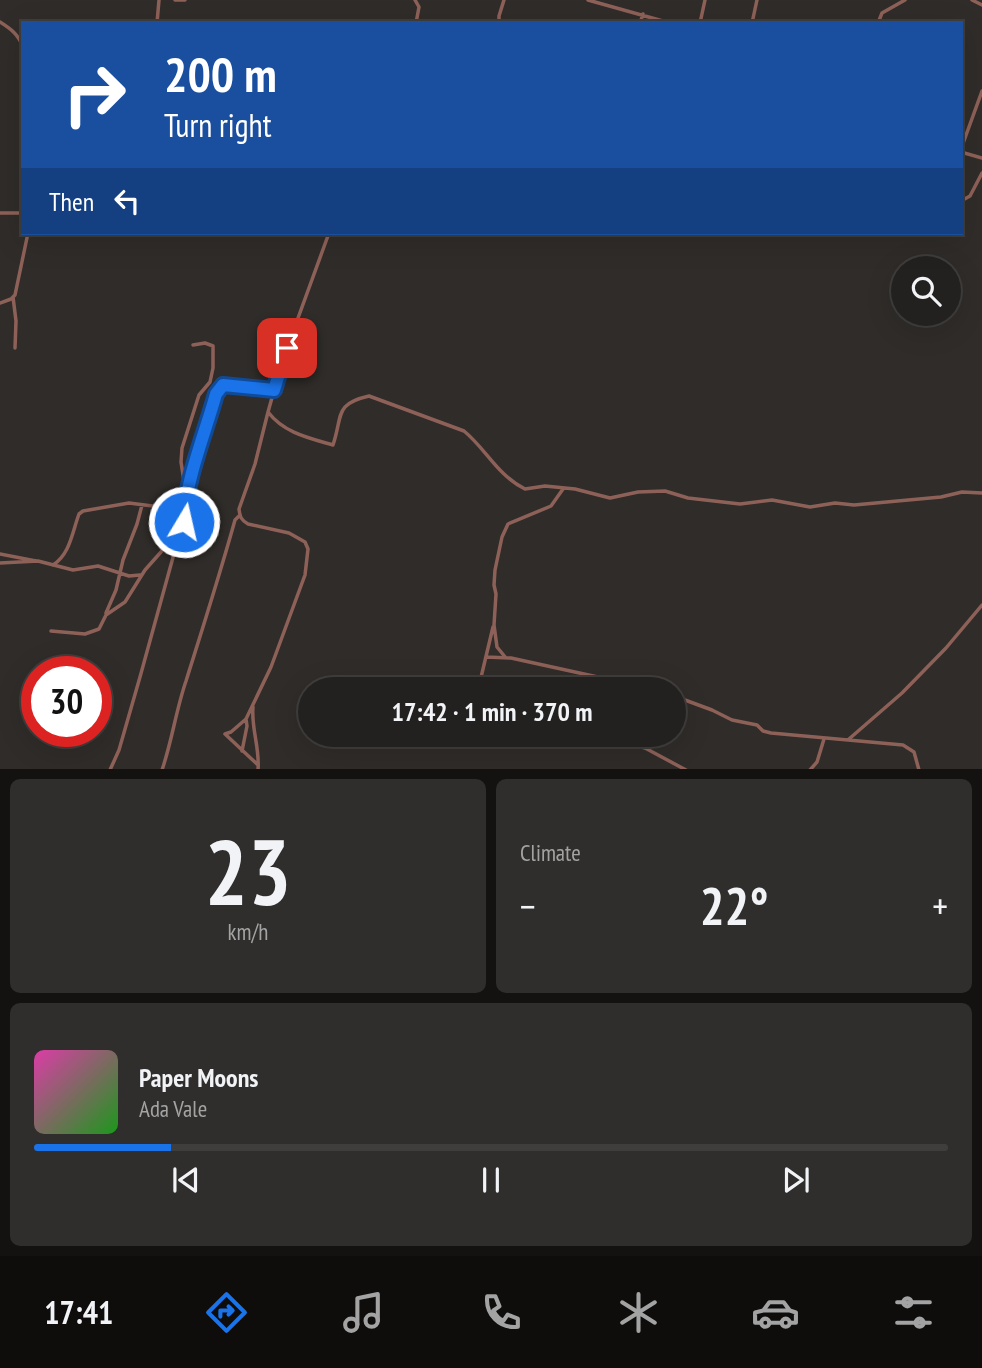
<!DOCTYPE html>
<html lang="en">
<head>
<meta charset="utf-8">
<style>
	body { margin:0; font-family:"PT Sans Narrow",sans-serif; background:#2f2e2c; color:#f1f3f6; height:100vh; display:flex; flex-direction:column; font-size:26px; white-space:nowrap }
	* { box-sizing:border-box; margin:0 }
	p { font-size:23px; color:#a3a3a4 }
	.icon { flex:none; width:38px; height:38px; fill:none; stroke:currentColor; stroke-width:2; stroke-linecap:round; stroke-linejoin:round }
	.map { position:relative; height:769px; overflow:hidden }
	.side { display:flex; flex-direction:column; gap:10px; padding:10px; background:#131211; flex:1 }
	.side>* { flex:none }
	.hud { position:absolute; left:21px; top:21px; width:942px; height:214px; border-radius:0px; box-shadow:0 7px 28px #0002,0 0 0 2px #403e3d; background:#1a4fa0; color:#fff; overflow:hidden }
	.tools { position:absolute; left:891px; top:256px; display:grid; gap:14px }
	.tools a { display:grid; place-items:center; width:70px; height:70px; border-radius:50%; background:#23211f; box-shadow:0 7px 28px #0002,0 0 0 2px #403e3d; font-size:35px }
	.speed { position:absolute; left:21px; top:656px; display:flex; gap:14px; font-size:35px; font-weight:700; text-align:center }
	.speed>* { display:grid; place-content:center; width:91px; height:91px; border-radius:50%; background:#23211f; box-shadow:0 7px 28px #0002,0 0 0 2px #403e3d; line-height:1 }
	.speed .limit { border:10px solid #d22; background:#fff; color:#111 }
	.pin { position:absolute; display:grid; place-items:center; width:60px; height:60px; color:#fff; margin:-30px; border-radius:14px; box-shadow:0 4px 10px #0006 }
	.me { position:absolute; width:77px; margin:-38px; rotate:9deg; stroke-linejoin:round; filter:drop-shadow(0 0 5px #0008) }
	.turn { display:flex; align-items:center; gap:24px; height:147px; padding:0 28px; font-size:32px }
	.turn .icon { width:91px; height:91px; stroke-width:2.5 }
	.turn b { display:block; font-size:49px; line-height:60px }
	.then { display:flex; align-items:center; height:66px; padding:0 28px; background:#0003; gap:14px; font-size:26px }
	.big { font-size:52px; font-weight:700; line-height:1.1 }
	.side .card { flex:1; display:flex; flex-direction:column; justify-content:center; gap:10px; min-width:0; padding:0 24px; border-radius:10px; background:#2f2e2c }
	.side .dial { align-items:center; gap:0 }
	.dial b { font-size:91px; line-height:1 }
	.song { display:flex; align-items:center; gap:21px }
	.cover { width:84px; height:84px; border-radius:10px; background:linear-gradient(135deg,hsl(320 70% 55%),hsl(120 70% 35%)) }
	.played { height:7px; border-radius:4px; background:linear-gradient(90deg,#1a73e8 15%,#403e3d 15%) }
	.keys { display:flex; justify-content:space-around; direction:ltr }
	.heat { display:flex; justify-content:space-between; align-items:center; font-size:38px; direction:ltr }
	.side .tiles { flex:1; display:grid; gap:10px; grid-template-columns:1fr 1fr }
	.card:last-child { grid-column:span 2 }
	.trip { position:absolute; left:298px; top:677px; width:388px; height:70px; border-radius:35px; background:#23211f; box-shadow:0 7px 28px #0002,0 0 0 2px #403e3d; font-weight:700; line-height:70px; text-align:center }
	.menu { display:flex; height:112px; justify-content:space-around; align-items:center; background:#0e0d0c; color:#a3a3a4 }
	.menu .icon { width:49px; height:49px }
	.menu .current { color:#1a73e8 }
	.menu b { font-size:32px; color:#f1f3f6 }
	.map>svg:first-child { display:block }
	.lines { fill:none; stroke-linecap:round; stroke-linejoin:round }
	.minor { stroke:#8e6158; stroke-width:3.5 }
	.route-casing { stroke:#114b97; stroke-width:18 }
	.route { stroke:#1a73e8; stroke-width:12 }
</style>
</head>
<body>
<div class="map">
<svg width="982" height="770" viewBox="0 0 982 770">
	<rect width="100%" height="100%" fill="#2f2c29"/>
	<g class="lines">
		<path class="minor" d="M175 0H185
			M415 0 419 7 416 23
			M588 0 670 23
			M972 0 982 5
			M0 22C11 29 18 34 23 47
			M157 23 159 0
			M499 23V16L504 0
			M640 23 643 14
			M700 23 705 0
			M752 23 757 0
			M878 23 882 13 905 0
			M961 149 982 91
			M961 152 982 158
			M961 201 970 196 982 173
			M0 213H23
			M329 233 282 362 268 412C284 433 309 438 333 445 343 415 334 404 369 396L464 431C486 449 497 475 525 489L545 486 575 489 610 498 638 492 665 491 688 498 740 504 772 500 810 507 835 503 854 505 941 497 962 492 982 493
			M13 297 16 321 15 348
			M0 303 11 299 15 295 28 233
			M186 500 197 455 220 388 223 385 274 390
			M0 554 36 561
			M0 563 38 561 73 570 98 566 129 576 140 575
			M53 565C70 554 72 533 79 514L83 511 129 503 184 510
			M106 613 116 590 123 560 137 524 142 505
			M51 631 85 634 99 629 106 615 125 602 145 570 184 526 186 494 181 462 182 448 199 395 210 382 213 368V346L205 343 193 345
			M486 657 511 658 657 690
			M506 658 497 647 494 625 496 594 494 585 495 570 502 537 508 524 551 506 563 489
			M478 690 493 627
			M674 696 712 710 732 720 757 725 763 731 771 733 903 745 914 752 919 770
			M253 707C251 728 260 748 258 770
			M600 735 645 748 686 770
			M849 739 902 693 946 648 982 605
			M242 751 247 726 246 719
			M258 765 225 734 231 732 246 719 271 667 305 575 308 549 305 542 289 533 248 524C241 520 240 517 239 509L255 464 268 412
			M110 770 119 750 140 677 180 532
			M162 770C172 741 176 710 186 681 203 627 220 574 235 520L239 516
			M810 770 817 762 824 739"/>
	</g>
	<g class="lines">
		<defs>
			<path id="route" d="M184 522C185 481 205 434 216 394L223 385 274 390 287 348"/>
		</defs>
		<use href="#route" class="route-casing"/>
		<use href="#route" class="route"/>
	</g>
</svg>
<div class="tools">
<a><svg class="icon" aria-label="search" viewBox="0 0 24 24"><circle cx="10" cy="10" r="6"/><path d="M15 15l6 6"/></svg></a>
</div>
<div class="speed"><div class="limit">30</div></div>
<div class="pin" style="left:287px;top:348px;background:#d93025"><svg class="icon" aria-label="arrive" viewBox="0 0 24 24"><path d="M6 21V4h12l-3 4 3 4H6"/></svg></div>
<svg class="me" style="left:184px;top:522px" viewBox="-20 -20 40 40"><circle r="17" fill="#1a73e8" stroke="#fff" stroke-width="3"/><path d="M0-11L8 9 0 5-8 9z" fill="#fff"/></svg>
<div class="trip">17:42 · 1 min · 370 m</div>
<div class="hud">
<div class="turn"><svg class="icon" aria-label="right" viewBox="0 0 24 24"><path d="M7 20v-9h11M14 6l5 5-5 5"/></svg><div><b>200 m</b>Turn right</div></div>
<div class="then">Then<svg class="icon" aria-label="left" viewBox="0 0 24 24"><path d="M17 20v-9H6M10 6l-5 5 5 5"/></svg></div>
</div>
</div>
<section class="side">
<div class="tiles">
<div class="card dial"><b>23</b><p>km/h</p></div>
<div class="card"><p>Climate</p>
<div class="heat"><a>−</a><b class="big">22°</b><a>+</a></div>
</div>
<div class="card">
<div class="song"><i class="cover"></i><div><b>Paper Moons</b><p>Ada Vale</p></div></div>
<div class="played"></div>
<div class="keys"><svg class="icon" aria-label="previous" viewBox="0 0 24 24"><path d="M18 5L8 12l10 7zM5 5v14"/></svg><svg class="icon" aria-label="pause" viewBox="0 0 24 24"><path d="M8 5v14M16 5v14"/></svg><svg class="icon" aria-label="next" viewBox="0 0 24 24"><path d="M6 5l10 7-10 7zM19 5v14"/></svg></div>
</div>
</div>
</section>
<nav class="menu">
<b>17:41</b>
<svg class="icon current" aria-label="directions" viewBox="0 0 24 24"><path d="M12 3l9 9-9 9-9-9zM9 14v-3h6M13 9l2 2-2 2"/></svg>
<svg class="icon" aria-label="music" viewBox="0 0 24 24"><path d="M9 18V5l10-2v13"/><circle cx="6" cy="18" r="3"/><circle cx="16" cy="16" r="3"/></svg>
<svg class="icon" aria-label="phone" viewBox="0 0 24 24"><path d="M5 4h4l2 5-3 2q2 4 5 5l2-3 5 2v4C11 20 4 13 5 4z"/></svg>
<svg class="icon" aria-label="climate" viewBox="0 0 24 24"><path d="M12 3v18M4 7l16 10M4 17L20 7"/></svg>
<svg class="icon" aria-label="car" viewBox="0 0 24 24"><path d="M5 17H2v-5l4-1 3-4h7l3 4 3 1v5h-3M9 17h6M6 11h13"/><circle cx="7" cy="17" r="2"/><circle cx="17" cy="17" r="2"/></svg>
<svg class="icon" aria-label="filters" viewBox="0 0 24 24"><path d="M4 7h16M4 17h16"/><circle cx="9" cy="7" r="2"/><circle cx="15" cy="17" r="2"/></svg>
</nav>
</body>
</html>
